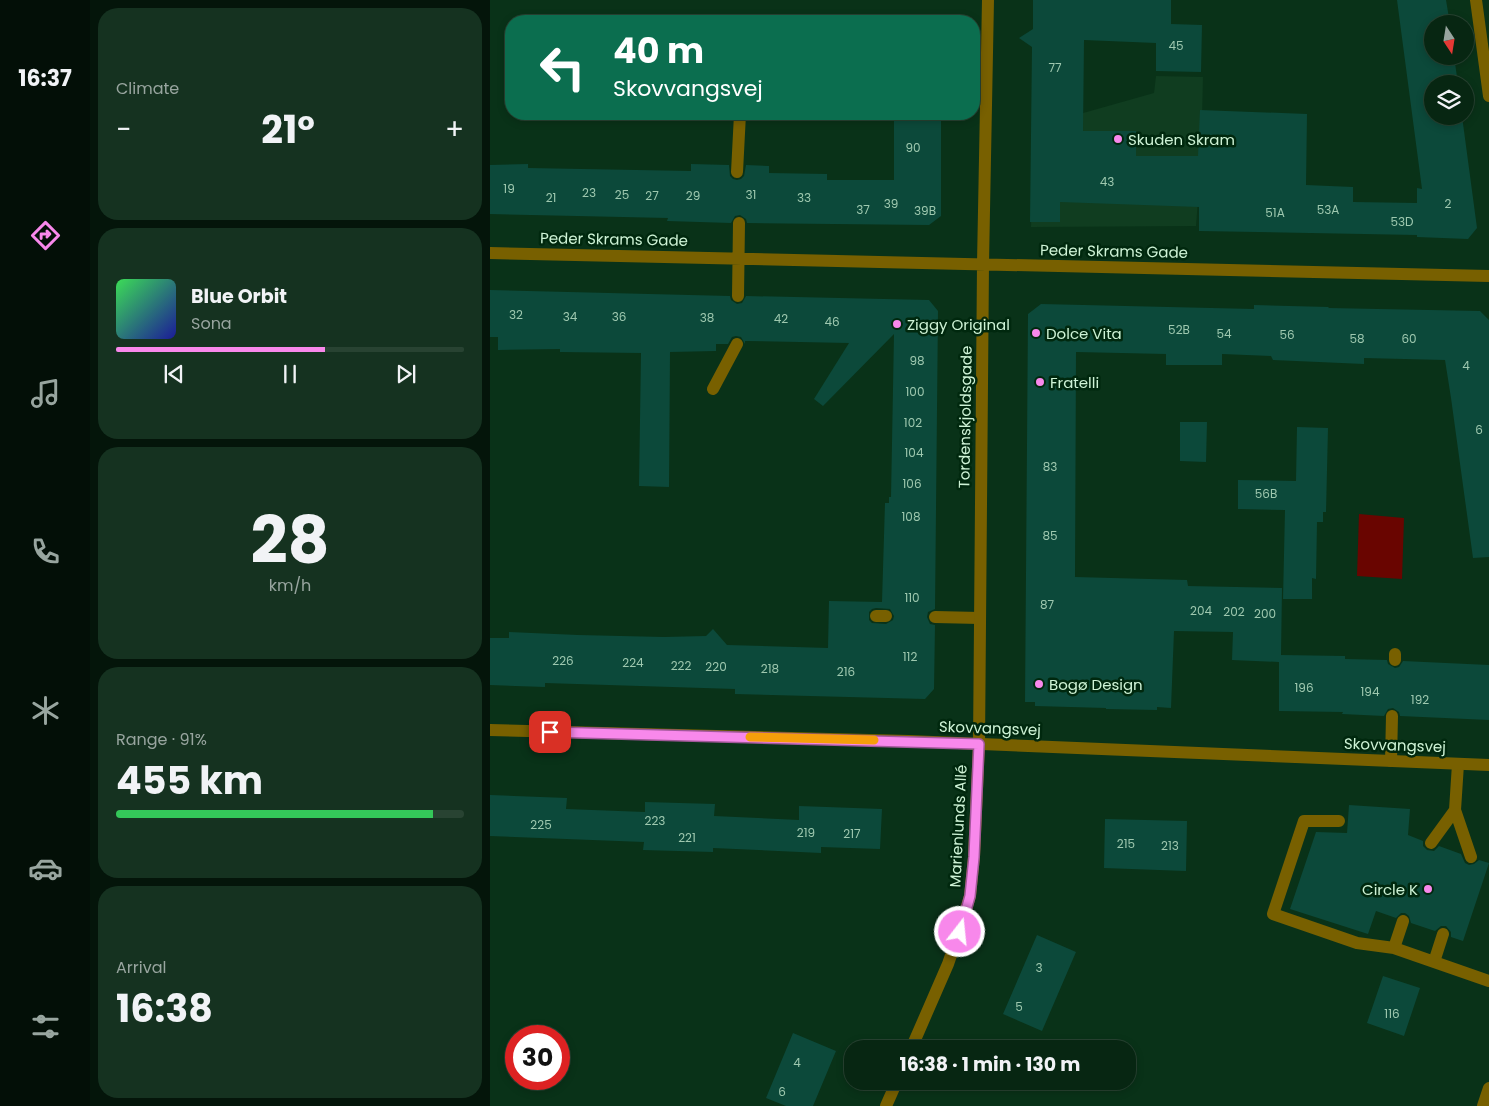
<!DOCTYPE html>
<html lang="en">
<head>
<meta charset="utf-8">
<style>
	body { margin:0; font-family:Poppins,sans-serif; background:#153220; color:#f1f3f6; height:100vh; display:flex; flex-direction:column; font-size:19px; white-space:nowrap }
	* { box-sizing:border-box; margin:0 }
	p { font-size:16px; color:#98a59f }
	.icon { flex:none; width:28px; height:28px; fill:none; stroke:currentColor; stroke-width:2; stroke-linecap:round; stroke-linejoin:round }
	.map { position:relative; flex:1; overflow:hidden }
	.sheet { display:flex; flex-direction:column; gap:8px; padding:8px; background:#04150a; width:400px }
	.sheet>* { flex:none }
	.top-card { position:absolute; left:15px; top:15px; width:475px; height:105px; border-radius:20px; box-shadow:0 2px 8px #0003,0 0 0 1px #284332; background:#0b6e4f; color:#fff; overflow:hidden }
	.needle { width:32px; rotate:168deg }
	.tools { position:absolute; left:934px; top:15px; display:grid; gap:10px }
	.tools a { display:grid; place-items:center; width:50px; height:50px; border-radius:50%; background:#072612; box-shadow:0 2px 8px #0003,0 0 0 1px #284332; font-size:25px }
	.speed { position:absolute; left:15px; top:1025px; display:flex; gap:10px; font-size:25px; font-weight:700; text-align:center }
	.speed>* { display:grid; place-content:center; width:65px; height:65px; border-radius:50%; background:#072612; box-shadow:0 2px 8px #0003,0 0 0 1px #284332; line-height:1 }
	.speed .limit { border:8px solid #d22; background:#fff; color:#111 }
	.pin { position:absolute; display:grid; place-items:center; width:42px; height:42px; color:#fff; margin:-21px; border-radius:10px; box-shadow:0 2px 8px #0006 }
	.me { position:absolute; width:55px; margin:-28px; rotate:16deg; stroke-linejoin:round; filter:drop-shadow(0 0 4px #0008) }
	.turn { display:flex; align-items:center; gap:18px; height:105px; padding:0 25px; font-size:22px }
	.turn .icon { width:65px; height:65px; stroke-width:2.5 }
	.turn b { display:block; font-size:35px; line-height:42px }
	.big { font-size:38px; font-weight:700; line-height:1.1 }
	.sheet .card { flex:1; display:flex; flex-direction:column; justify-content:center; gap:8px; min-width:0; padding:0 18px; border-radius:20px; background:#153220 }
	.sheet .dial { align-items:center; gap:0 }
	.dial b { font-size:65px; line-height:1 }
	.song { display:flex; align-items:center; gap:15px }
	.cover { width:60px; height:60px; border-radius:8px; background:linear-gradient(135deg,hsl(130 70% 55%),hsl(240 70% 35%)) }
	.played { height:5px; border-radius:2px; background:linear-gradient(90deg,#f888eb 60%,#284332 60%) }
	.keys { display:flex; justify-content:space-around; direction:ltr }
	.heat { display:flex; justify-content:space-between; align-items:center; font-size:28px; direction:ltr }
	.charge { height:8px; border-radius:4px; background:linear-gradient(90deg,#34c759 91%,#284332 0) }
	.trip { position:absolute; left:354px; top:1040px; width:292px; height:50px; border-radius:20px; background:#072612; box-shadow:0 2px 8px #0003,0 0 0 1px #284332; font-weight:700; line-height:50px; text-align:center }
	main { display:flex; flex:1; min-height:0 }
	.dock { display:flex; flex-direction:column; width:90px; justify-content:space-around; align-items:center; background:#030f07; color:#98a59f }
	.dock .icon { width:35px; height:35px }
	.dock .active { color:#f888eb }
	.dock b { font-size:22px; color:#f1f3f6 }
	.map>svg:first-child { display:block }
	.built { fill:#103d20 }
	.green { fill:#690500 }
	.building { fill:#0c493a; fill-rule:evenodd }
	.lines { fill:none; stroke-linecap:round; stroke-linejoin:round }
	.service { stroke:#786000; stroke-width:12 }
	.minor { stroke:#786000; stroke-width:12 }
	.tertiary { stroke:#786000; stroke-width:12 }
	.route-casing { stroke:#a15899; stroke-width:12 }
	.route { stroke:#f888eb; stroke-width:9 }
	.slow { stroke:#f59e0b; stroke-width:9 }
	.poi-dot { fill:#f888eb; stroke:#00280e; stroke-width:2 }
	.labels { text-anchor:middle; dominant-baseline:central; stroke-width:5; stroke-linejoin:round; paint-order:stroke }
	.number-label { font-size:12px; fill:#9ec8af }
	.poi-label { font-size:15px; fill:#cef3d6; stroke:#00280e; text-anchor:start }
	.street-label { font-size:15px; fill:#cef3d6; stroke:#00280e }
</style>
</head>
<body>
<main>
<nav class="dock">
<b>16:37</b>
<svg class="icon active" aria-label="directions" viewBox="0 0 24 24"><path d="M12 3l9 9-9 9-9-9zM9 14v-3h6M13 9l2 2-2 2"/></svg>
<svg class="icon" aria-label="music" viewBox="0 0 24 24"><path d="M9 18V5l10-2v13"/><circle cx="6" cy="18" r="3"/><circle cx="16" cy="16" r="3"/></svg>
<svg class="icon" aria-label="phone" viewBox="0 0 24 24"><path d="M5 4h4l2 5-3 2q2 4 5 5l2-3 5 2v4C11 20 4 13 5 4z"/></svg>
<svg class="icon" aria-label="climate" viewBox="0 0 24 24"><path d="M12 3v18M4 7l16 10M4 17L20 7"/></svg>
<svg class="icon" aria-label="car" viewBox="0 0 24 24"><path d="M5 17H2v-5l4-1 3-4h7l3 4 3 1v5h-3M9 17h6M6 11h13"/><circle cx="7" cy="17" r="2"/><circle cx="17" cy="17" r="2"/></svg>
<svg class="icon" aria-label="filters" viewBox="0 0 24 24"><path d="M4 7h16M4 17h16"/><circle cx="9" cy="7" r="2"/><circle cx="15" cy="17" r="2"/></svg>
</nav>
<section class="sheet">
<div class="card"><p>Climate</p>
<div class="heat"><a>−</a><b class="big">21°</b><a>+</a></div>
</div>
<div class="card">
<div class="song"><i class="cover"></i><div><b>Blue Orbit</b><p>Sona</p></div></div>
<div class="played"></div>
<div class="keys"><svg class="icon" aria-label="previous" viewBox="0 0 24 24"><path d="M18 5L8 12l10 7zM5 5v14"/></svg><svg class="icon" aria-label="pause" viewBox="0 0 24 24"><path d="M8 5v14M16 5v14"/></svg><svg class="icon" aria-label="next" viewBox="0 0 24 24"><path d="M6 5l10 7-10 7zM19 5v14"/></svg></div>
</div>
<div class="card dial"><b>28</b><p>km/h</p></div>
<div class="card"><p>Range · 91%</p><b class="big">455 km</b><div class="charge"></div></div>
<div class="card"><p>Arrival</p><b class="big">16:38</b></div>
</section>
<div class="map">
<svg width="999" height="1106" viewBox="0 0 999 1106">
	<rect width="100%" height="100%" fill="#093218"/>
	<path class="built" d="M666 76 713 77 711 161 706 226 541 227 544 117H579L664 93Z"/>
	<path class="green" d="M869 514 914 518 912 579 867 576Z"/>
	<path class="building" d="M543 0H681V24L712 25 711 72 666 71V43L594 40 593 131H646V156H708L710 110 817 114 816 185 863 187V202L927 203V188L932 189 907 0H956L960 24H942V56H964L968 84H942V116H972L987 228 978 239 927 237V235L709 231V207L570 202V222H540L542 47 529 38 543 29Z
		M404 114H451V216L439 225 257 223 256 219 250 215 245 216 241 223 177 221 178 218 0 214V165L38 164V168L201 171V164L239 165 240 176 243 179 247 180 251 179 254 176 256 165 279 166V173L337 174V180H404Z
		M0 290 240 296 241 300 247 304 252 303 256 296 439 300 448 311 445 609 438 612 437 617 440 624 445 625 444 689 435 699 245 694V689L55 683V687L0 685V638H19V632L88 635 174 637 216 636 223 629 237 645 338 648 339 601 392 602 395 503H399V497H401L404 334 333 406 324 399 359 343 255 341V344L251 337 246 336 242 337 238 344H226V351L180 352 179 487 149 486 151 353 70 352V349L8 350V337H0ZM386 608 400 609 404 616 403 620 396 624 382 623 379 620V612L382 609Z
		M551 304 764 309V305L839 307 838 308 990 311 999 320V557L983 558 961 398 955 360 874 358V364L783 360 781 356 732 354V365H676V354L586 352 585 577 697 580 698 586 792 588 791 655 855 656V659L897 660 898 664 905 668 909 667 913 661 999 665V720L910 716 909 712 903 708 898 709 894 716 852 714 853 712 789 711V662L742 660 743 632 684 631 681 708 667 707V710L616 709V708L545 706V702H535L538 314Z
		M690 422H717L716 462 690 461Z
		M807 427 838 428 836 512H833V522H827L826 579 822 578V599H793L795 510 748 509V480L806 481Z
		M0 795 77 798 76 809 155 812V802L225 804 224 816 309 820V806L392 809 390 849 331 847V853L223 848V852L153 850 154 842 0 836Z
		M859 805 920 809 918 835 933 841V846L937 850 944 851 949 846 971 854 975 863 979 865 984 864 989 860 999 863 973 941 961 937V932L956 926H951L945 931 921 923 919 916 915 913H911L906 918 886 911 878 934 800 909 826 832 857 833Z
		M615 819 697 821 696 871 614 868Z
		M547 935 586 952 552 1031 513 1014Z
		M893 976 930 988 914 1036 877 1023Z
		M303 1033 346 1051 323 1106H296L276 1098Z"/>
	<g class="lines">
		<path class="service" d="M386 616H396
			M445 617 490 618
			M905 654V660
			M901 761 902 716
			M965 810 981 857
			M849 821H814L783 914 867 943 904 948 999 981
			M941 843 965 810 968 764
			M904 948 913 921
			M944 962 953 934"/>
		<path class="minor" d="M986 0 999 96
			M247 172 250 114
			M0 253 999 276
			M248 296 249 223
			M223 389 247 344
			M421 1049 458 964 469 932 480 896 484 857 489 744 493 264 498 0
			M396 1106 407 1081"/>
		<path class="tertiary" d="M0 730 419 741 999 765
			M993 1106 999 1088"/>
	</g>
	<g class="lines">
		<defs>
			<path id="route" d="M60 732 489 744 484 857 480 896 470 932"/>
		</defs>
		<use href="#route" class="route-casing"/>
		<use href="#route" class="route"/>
		<path class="slow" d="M260 737 384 740"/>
	</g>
	<g class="poi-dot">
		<circle cx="628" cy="139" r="5"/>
		<circle cx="407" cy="324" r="5"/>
		<circle cx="546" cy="333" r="5"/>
		<circle cx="550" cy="382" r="5"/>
		<circle cx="549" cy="684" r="5"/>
		<circle cx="938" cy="889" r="5"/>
	</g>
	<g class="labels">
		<g class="number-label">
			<text x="686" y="45">45</text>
			<text x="565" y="67">77</text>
			<text x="423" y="147">90</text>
			<text x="617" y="181">43</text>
			<text x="19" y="188">19</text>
			<text x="99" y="192">23</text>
			<text x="132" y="194">25</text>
			<text x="261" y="194">31</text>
			<text x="162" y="195">27</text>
			<text x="203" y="195">29</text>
			<text x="61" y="197">21</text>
			<text x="314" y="197">33</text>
			<text x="401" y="203">39</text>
			<text x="958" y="203">2</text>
			<text x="373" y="209">37</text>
			<text x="838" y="209">53A</text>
			<text x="435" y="210">39B</text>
			<text x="785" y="212">51A</text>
			<text x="912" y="221">53D</text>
			<text x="26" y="314">32</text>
			<text x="80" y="316">34</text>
			<text x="129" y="316">36</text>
			<text x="217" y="317">38</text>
			<text x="291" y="318">42</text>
			<text x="342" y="321">46</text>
			<text x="689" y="329">52B</text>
			<text x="734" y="333">54</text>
			<text x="797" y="334">56</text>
			<text x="867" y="338">58</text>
			<text x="919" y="338">60</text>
			<text x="427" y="360">98</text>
			<text x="976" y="365">4</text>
			<text x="425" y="391">100</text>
			<text x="423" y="422">102</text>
			<text x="989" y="429">6</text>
			<text x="424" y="452">104</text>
			<text x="560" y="466">83</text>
			<text x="422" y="483">106</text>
			<text x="776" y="493">56B</text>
			<text x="421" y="516">108</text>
			<text x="560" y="535">85</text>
			<text x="422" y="597">110</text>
			<text x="557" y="604">87</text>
			<text x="711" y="610">204</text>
			<text x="744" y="611">202</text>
			<text x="775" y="613">200</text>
			<text x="420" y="656">112</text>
			<text x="73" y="660">226</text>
			<text x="143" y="662">224</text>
			<text x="191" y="665">222</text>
			<text x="226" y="666">220</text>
			<text x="280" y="668">218</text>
			<text x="356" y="671">216</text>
			<text x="814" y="687">196</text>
			<text x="880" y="691">194</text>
			<text x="930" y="699">192</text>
			<text x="165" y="820">223</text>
			<text x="51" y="824">225</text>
			<text x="316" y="832">219</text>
			<text x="362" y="833">217</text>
			<text x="197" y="837">221</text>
			<text x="636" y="843">215</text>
			<text x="680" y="845">213</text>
			<text x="549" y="967">3</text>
			<text x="529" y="1006">5</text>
			<text x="902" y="1013">116</text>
			<text x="307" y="1062">4</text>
			<text x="292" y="1091">6</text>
		</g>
		<g class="poi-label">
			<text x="638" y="139">Skuden Skram</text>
			<text x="417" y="324">Ziggy Original</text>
			<text x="556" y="333">Dolce Vita</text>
			<text x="560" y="382">Fratelli</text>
			<text x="559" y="684">Bogø Design</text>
			<text x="928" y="889" text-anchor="end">Circle K</text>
		</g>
		<g class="street-label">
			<text transform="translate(124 239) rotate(1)">Peder Skrams Gade</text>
			<text transform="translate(624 251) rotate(1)">Peder Skrams Gade</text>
			<text transform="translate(475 417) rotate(-89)">Tordenskjoldsgade</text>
			<text transform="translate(500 728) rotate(2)">Skovvangsvej</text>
			<text transform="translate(905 745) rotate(2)">Skovvangsvej</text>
			<text transform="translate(468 826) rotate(-87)">Marienlunds Allé</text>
		</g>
	</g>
</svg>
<div class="tools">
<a><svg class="needle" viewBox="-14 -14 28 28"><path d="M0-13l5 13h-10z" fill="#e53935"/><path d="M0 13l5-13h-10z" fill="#98a59f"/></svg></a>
<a><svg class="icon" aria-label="layers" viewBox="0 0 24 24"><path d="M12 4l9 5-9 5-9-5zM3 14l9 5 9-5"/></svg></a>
</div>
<div class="speed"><div class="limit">30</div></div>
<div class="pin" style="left:60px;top:732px;background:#d93025"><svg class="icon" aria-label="arrive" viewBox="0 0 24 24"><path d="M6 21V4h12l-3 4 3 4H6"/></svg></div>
<svg class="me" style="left:470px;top:932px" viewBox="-20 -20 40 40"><circle r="17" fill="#f888eb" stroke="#fff" stroke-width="3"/><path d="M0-11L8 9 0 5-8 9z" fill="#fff"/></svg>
<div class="trip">16:38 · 1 min · 130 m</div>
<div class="top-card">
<div class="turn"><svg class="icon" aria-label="left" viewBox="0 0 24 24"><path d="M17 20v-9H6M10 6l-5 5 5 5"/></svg><div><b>40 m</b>Skovvangsvej</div></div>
</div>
</div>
</main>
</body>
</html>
